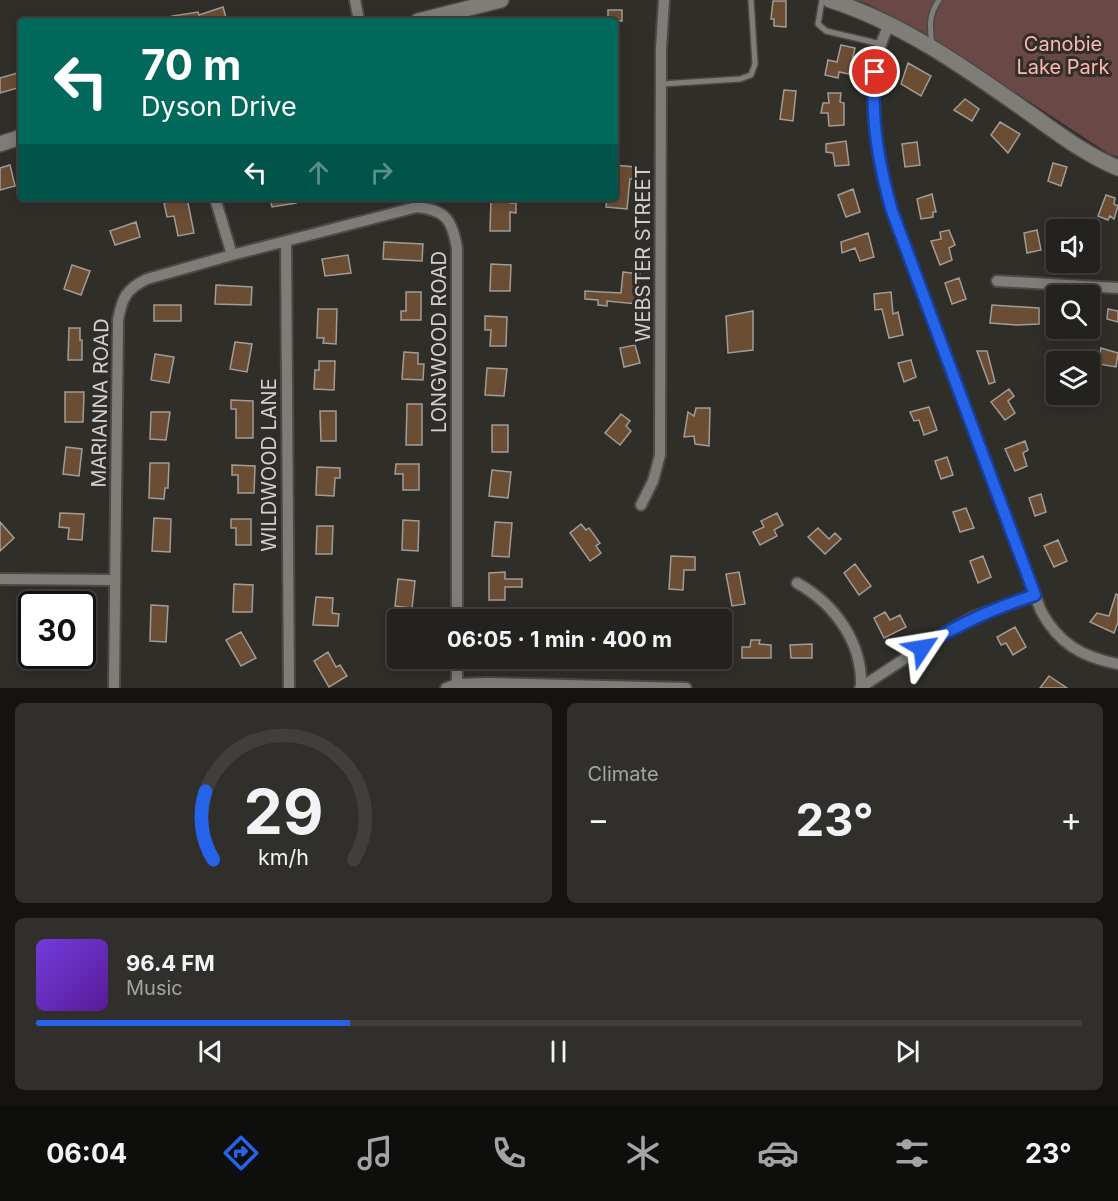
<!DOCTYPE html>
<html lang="en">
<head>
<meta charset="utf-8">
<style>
	body { margin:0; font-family:Inter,sans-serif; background:#302f2c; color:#f1f3f6; height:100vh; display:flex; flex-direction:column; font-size:22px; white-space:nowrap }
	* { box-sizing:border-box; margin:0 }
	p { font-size:20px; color:#a3a4a4 }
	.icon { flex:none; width:33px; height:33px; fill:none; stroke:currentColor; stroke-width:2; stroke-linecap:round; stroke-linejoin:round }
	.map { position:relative; height:688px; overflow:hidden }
	.panel { display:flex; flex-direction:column; gap:15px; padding:15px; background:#141311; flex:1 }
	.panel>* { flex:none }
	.banner { position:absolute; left:18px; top:18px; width:600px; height:183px; border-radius:6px; box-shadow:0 3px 15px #0003,0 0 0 2px #413f3d; background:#00695c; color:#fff; overflow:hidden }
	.fabs { position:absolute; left:1046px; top:219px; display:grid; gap:12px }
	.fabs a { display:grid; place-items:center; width:54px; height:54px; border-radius:6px; background:#24221f; box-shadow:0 3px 15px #0003,0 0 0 2px #413f3d; font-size:30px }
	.speed { position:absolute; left:18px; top:591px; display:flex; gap:12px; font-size:30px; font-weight:700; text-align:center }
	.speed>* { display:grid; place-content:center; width:78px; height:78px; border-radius:50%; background:#24221f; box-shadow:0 3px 15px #0003,0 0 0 2px #413f3d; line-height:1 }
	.speed .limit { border:3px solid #111; border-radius:9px; background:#fff; color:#111 }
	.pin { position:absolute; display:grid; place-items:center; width:51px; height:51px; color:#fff; margin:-26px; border:3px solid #fff; border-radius:50%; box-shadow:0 2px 6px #0007 }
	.me { position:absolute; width:66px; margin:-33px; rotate:57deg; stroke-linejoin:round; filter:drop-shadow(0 0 4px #0008) }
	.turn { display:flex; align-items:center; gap:21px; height:126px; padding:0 24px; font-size:27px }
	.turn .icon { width:78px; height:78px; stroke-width:2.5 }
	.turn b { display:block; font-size:42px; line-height:51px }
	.lanes { display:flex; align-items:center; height:57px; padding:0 24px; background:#0003; justify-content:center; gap:30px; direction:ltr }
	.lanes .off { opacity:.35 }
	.big { font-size:45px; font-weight:700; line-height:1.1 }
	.panel .card { flex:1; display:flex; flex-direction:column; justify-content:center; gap:9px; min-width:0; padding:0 21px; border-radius:9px; background:#302f2c }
	.panel .dial { align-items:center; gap:0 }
	.dial svg { height:156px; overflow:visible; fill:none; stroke:#413f3d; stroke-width:7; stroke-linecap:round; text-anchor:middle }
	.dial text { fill:#f1f3f6; stroke:none }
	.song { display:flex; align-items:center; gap:18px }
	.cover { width:72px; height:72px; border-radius:9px; background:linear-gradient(135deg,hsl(260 70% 55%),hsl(270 70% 35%)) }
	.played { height:6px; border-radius:3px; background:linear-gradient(90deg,#2563eb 30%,#413f3d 30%) }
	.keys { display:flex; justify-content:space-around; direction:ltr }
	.heat { display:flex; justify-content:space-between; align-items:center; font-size:33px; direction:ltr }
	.panel .tiles { flex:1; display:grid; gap:15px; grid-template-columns:1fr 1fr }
	.card:last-child { grid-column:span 2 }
	.trip { position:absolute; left:387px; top:609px; width:345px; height:60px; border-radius:6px; background:#24221f; box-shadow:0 3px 15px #0003,0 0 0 2px #413f3d; font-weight:700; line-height:60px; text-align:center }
	.tabs { display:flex; height:96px; justify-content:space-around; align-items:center; background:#0e0e0c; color:#a3a4a4 }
	.tabs .icon { width:42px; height:42px }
	.tabs .current { color:#2563eb }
	.tabs b { font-size:27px; color:#f1f3f6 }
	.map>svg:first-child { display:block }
	.green { fill:#694845 }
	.building { fill:#6b4d34; stroke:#a19c97; stroke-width:1.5 }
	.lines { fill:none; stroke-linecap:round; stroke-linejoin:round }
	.lane-casing { stroke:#4c4a47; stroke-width:8 }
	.street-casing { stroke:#4c4a47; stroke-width:14 }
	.secondary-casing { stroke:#4c4a47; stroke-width:18 }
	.lane { stroke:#7f7d78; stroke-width:5 }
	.street { stroke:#7f7d78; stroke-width:10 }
	.secondary { stroke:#7f7d78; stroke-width:15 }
	.route-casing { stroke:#184099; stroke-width:15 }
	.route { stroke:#2563eb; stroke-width:10 }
	.labels { text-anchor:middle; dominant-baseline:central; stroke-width:6; stroke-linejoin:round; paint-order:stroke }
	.park-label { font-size:20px; fill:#ffb6af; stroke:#302e29 }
	.street-label { font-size:20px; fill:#d2d1ce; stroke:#302e29 }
</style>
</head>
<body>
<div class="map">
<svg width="1118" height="688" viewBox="0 0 1118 688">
	<rect width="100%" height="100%" fill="#302e29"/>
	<path class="green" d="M855 0H1118V157L1109 154 925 33 868 4Z"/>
	<path class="building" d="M773 1H786V27L774 26V19H771Z
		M223 7 227 21H173L172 16 198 12 199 15Z
		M608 10H622V21H608Z
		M841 45 855 48 849 74 839 72 838 78 825 75 828 60 837 62Z
		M908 63 931 76 921 96 901 84Z
		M21 72V87L0 93V78Z
		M784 90 796 91 793 121 780 119Z
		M828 93H841L840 102 844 103V125L829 126 828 113H821L823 103H829Z
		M965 99 979 109 972 121 954 110Z
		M1000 122 1020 134 1008 153 991 135Z
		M846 141 849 165 835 166 833 153 826 152V144Z
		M917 142 920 165 905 167 902 144Z
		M1053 163 1067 167 1061 186 1048 181Z
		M10 165 15 186 0 190V168Z
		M615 165 635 167 634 179H630L627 209 606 207 607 198H615Z
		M853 189 860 212 846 217 838 195Z
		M932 194 936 212H933V217L921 219 917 199Z
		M1106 195 1115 198 1114 204 1118 206 1114 219 1110 216 1108 220 1098 216Z
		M187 198 194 233 178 236 174 216 167 217 164 203Z
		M270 198H296V203L272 207Z
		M491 198H510V203H516V213L510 212V231H490Z
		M136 222 140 237 115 245 110 231Z
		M949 230 955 245 949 248 952 260 940 265 931 241 941 239 940 232Z
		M1037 230 1041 250 1027 253 1024 233Z
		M868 233 874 257 860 261 855 248 842 253 841 242Z
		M384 242 423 244 422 261 383 259Z
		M348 255 351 273 325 276 322 259Z
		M491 264 511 265 510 291H490Z
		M72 265 90 271 81 295 64 289Z
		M623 272 640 274 637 304 607 301V306L598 305V300L585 299V291L621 293Z
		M959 278 966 299 952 304 945 283Z
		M216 285 252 287 251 305 215 304Z
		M406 292H421V320H401V311H406Z
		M891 292 893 314 898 312 903 335 889 338 882 309 875 310 874 294Z
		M154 305H181V321H154Z
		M992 305 1039 308V324L1017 325 990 323Z
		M318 309H337L336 344 323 343 324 338H317Z
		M1108 309 1118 311V322L1107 319Z
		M753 311V350L728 353 726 316Z
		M485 316 507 317 506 346H490L491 330H485Z
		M69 328H80V340H82V360H68Z
		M235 342 252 344 247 372 230 369Z
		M635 345 640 363 624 367 620 348Z
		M1101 348 1118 353 1116 367 1098 364Z
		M977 351H987L995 382 989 384Z
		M404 352 418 353V364H424L423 380 402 379Z
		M155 354 174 357 169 383 151 380Z
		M911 360 916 377 904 382 898 363Z
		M319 361H335L334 390 314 389 315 370H319Z
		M487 368 507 369 504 396 485 395Z
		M1009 389 1014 396 1008 401 1015 413 1005 420 991 402Z
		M65 392H84L83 422H65Z
		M231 400 253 401V438H236V409H231Z
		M407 404H422V445H406Z
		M929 407 937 430 924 435 919 420 914 421 910 412Z
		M696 408H710L709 446 695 444 694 436 684 437 688 412 694 416Z
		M320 411H336V441H321Z
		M151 412H170L166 440 150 439Z
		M621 414 630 421 626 426 631 431 620 445 605 433Z
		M492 425H508V452H492Z
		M1025 441 1028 450 1023 453 1027 466 1015 471 1005 449Z
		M66 447 82 449 79 476 63 474Z
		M947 457 953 475 941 479 935 461Z
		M150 463H169L168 488H165L164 499 149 498Z
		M396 464H419V490H403V474H395Z
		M232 465 255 466 254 493H238V475H232Z
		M317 467 340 468V478H335L334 496 316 495Z
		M492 470 511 472 508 498 489 496Z
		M1041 494 1046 512 1035 516 1029 498Z
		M966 508 974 528 960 532 953 512Z
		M60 513 84 514 82 540 68 539 69 528 59 527Z
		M777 513 783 525 774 530 777 536 760 545 753 532 764 527 761 521Z
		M154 518 171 519 170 552 152 551Z
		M231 519H251V545H236V528H231Z
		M403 520 419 521 418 551 402 550Z
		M0 522 14 538 0 551Z
		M495 522 512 523 509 557 492 556Z
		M581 524 586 530 589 528 600 543 596 546 601 553 590 561 570 533Z
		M317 526H333L332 554H316Z
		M818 528 829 539 835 533 841 539 825 554 808 537Z
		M1058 540 1067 561 1054 567 1044 546Z
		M671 556 695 557V570H684L683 590 669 589Z
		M983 556 991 577 978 583 970 561Z
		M855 564 871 586 859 595 844 573Z
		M505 572V579H522V587H505V600H489V573Z
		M739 572 745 604 732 606 726 574Z
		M398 579 415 581 412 608 395 606Z
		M234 584 253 585 252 612H233Z
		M1116 594 1118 595V622L1114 633 1090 622 1097 613 1109 616Z
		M316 597 333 598 332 613 339 614 338 626 313 625Z
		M151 605 168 606 166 642 150 641Z
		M885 612 890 620 900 615 906 627 884 638 874 618Z
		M1015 627 1026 647 1013 655 1006 643 1001 645 997 637Z
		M241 632 256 658 241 666 226 640Z
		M751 640H760L759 644 771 645V658H742V647H750Z
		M812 644V658H791L790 645Z
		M328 652 336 667 340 665 347 676 329 687 314 661Z
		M1049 676 1067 688H1040Z"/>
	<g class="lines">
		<defs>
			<path id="lane" d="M822 0 818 24 826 31 881 44
				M932 45C930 28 928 15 939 0
				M661 84 740 79 751 75 755 64 751 0"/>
			<path id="street" d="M355 0 359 21
				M889 24C884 36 879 47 877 59 868 108 878 163 892 211L1041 611C1059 644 1082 657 1118 664
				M286 241 289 688
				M232 255 417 207C446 210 452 220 457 248V620
				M997 281 1118 288
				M641 505 653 481 660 455 661 49 664 0
				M0 579 115 580
				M797 583C835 604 863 643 861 688
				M457 684V658
				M114 688 118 320C122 298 126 289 147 279L232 255 215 198
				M446 688 457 684 488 683 686 688
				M860 688 939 636 973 617 1035 595"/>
			<path id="secondary" d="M830 0C902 23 964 67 1025 110 1055 131 1084 154 1118 168
				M418 21 501 0
				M0 144 21 137"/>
		</defs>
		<use href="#lane" class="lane-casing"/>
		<use href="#street" class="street-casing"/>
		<use href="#secondary" class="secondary-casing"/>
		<use href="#lane" class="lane"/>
		<use href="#street" class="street"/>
		<use href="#secondary" class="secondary"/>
	</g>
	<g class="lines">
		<defs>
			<path id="route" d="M875 72C870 118 879 166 892 211L1035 595C995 608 957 624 922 648"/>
		</defs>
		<use href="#route" class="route-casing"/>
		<use href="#route" class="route"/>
	</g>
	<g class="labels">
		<g class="park-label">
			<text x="1063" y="44">Canobie<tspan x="1063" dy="23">Lake Park</tspan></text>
		</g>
		<g class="street-label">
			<text transform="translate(643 254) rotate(-90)">WEBSTER STREET</text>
			<text transform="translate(439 342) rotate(-90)">LONGWOOD ROAD</text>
			<text transform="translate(100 403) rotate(-89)">MARIANNA ROAD</text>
			<text transform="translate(269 465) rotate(-90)">WILDWOOD LANE</text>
		</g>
	</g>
</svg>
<div class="fabs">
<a><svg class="icon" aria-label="sound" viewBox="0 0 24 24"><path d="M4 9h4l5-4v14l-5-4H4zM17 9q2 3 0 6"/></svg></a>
<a><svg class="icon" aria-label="search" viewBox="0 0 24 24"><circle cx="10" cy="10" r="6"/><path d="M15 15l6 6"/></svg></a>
<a><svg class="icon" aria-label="layers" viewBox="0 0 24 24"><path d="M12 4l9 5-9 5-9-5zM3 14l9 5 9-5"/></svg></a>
</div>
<div class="speed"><div class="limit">30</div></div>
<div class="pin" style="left:875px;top:72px;background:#d93025"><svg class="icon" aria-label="arrive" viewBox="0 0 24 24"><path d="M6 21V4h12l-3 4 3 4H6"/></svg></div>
<svg class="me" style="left:922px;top:648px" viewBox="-20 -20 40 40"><path d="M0-17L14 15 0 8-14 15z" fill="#2563eb" stroke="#fff" stroke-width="4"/></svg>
<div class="trip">06:05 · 1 min · 400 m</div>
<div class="banner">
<div class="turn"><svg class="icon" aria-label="left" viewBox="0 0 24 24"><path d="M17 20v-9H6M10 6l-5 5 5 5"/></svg><div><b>70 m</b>Dyson Drive</div></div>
<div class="lanes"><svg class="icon" aria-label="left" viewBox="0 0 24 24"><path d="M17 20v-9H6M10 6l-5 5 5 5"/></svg><svg class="icon off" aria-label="ahead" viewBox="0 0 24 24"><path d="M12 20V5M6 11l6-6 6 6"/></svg><svg class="icon off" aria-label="right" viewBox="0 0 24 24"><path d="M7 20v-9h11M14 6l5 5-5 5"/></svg></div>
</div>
</div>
<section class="panel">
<div class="tiles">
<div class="card dial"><svg viewBox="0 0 100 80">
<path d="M14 69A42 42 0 1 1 86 69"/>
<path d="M14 69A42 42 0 0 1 10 34" stroke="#2563eb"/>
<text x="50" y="56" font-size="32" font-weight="700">29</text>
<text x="50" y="72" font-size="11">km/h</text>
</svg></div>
<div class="card"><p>Climate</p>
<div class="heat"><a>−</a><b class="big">23°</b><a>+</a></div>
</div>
<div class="card">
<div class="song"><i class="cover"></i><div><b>96.4 FM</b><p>Music</p></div></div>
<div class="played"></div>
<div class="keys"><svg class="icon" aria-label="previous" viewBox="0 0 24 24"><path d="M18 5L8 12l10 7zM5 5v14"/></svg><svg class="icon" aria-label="pause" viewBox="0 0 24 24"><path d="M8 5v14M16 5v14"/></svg><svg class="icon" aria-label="next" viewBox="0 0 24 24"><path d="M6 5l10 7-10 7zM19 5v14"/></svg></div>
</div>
</div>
</section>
<nav class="tabs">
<b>06:04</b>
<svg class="icon current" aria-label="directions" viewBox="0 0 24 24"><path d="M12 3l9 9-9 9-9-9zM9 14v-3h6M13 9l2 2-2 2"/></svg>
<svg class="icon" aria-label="music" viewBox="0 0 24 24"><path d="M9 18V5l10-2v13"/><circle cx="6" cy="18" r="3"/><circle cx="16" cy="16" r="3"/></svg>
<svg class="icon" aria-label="phone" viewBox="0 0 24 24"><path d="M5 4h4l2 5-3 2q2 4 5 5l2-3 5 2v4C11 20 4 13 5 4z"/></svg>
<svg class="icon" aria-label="climate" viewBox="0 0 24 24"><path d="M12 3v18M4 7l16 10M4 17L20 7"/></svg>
<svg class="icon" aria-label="car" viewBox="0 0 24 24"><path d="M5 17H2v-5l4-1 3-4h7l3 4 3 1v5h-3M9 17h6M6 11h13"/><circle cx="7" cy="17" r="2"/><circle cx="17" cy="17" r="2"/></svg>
<svg class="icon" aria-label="filters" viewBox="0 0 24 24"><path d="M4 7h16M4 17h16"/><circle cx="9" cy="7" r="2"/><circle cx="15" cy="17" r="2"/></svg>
<b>23°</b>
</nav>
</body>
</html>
